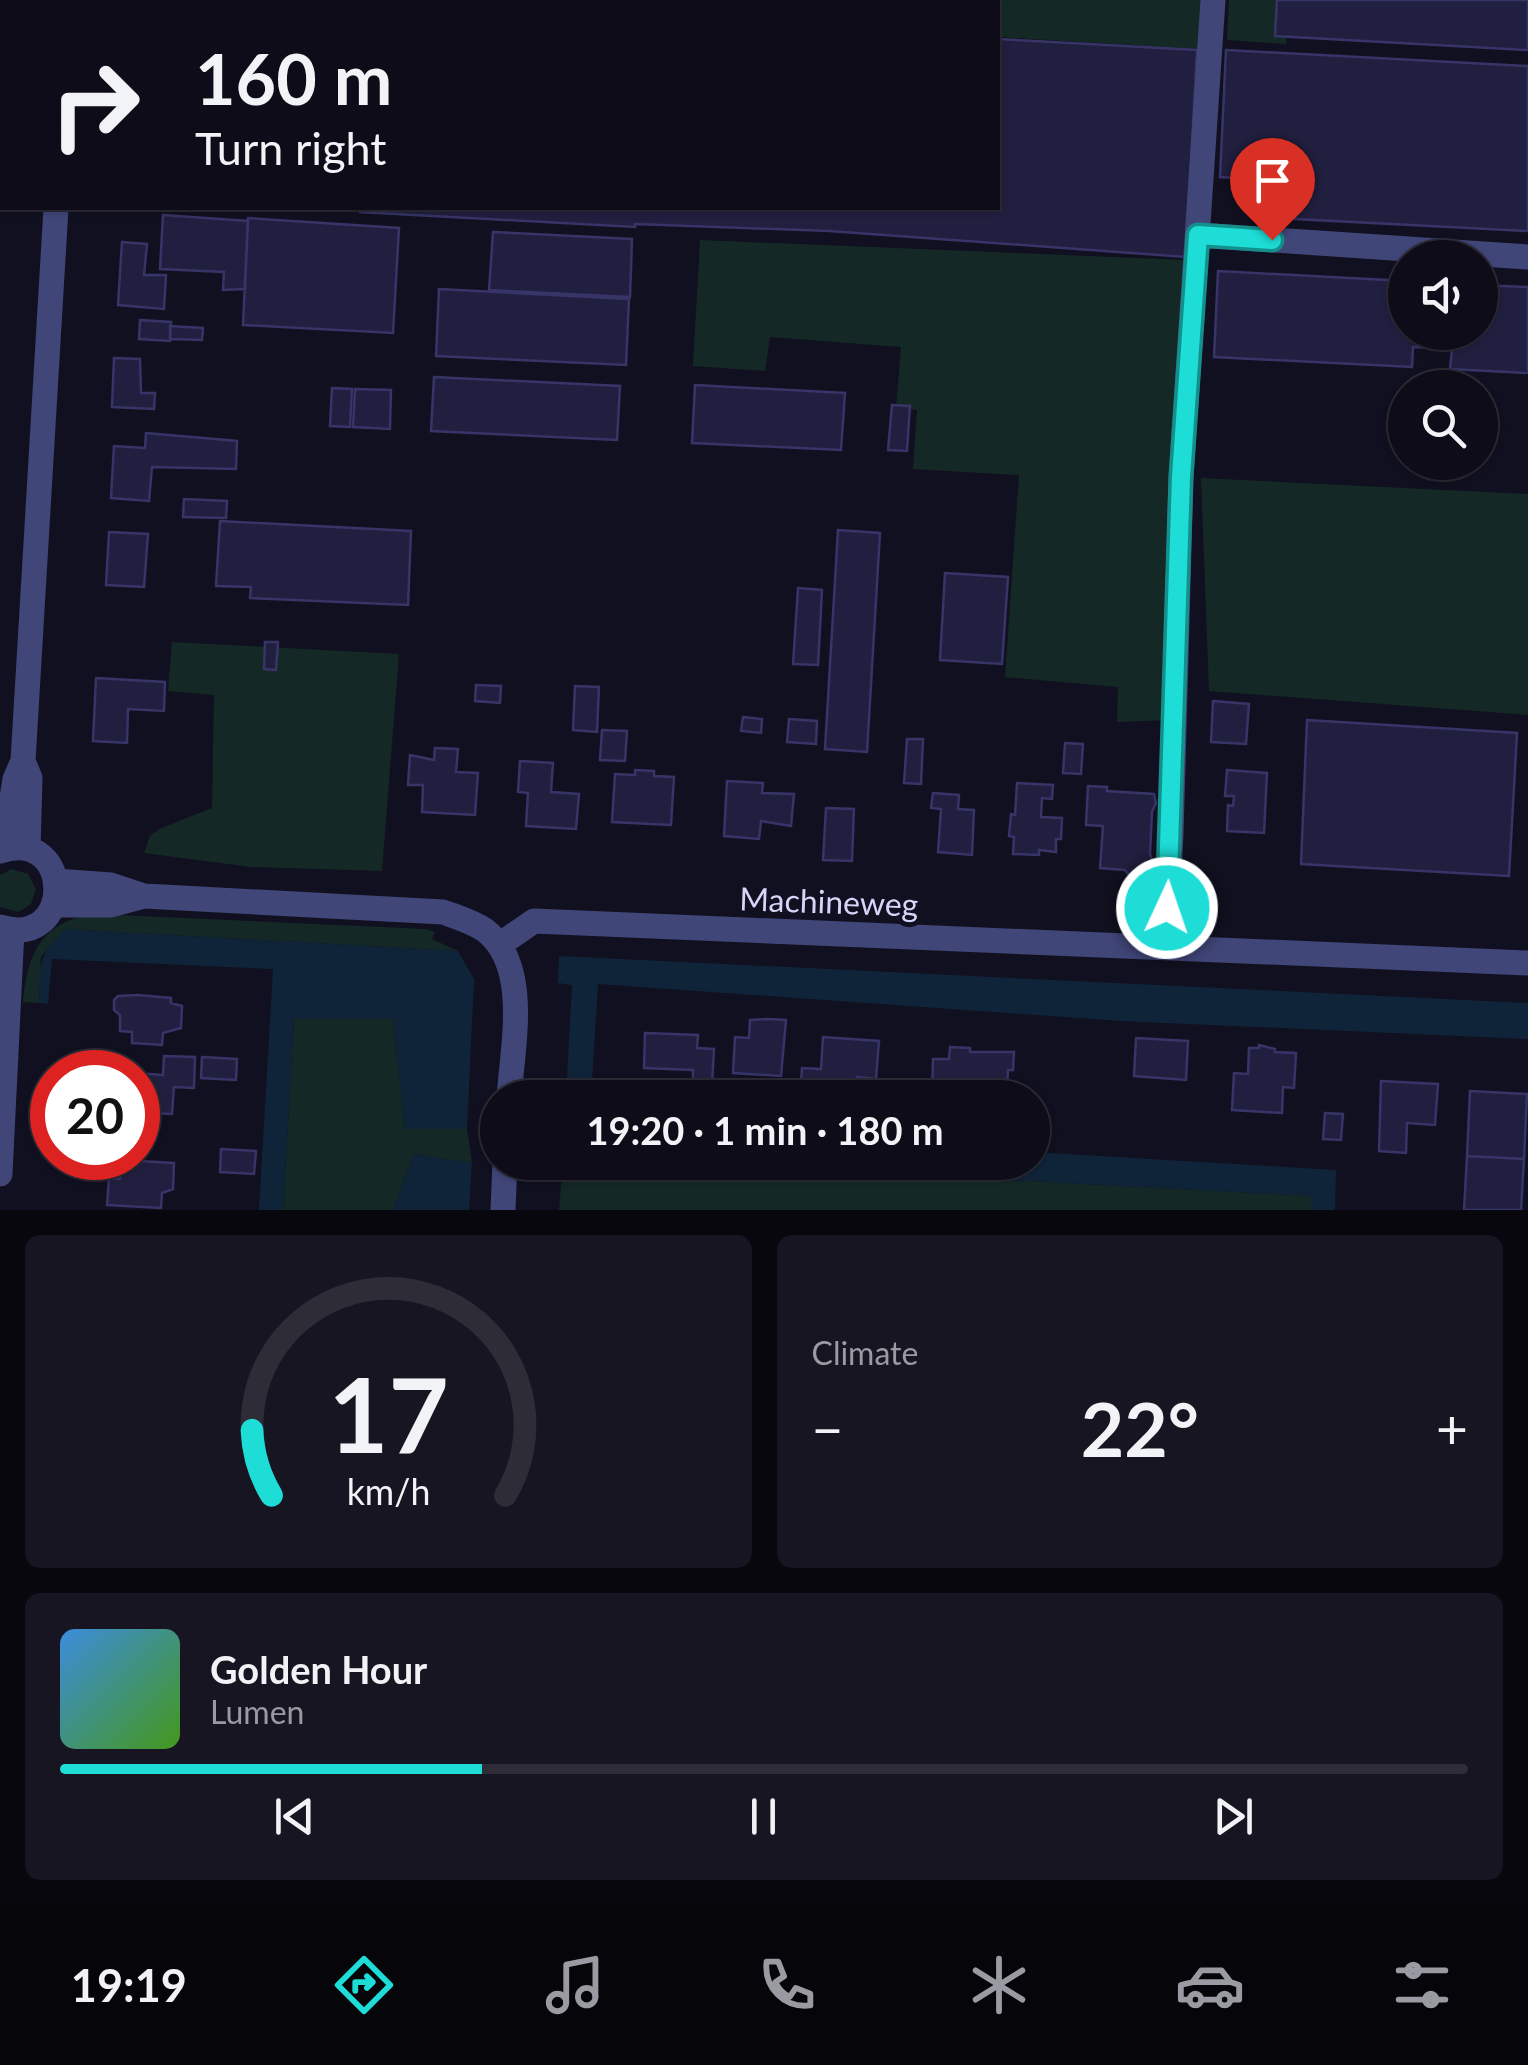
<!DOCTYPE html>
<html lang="en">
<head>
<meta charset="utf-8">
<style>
	body { margin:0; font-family:Lato,sans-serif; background:#161521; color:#f1f3f6; height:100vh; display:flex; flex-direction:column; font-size:38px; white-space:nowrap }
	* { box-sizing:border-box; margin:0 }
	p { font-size:32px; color:#9a9ba2 }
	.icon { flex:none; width:55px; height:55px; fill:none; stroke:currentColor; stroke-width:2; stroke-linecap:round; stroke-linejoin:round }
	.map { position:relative; height:1210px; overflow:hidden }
	.drawer { display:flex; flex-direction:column; gap:25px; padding:25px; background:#07070d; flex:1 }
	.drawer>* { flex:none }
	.guide { position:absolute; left:0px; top:0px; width:1000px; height:210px; box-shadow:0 2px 8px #0004,0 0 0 2px #2d2c37; background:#0d0c18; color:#f1f3f6; overflow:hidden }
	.tools { position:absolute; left:1388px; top:240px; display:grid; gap:20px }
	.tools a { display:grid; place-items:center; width:110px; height:110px; border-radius:50%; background:#0d0c18; box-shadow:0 2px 8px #0004,0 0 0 2px #2d2c37; font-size:50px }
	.speed { position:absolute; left:30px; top:1050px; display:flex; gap:20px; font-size:50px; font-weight:700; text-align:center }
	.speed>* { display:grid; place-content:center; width:130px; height:130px; border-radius:50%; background:#0d0c18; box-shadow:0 2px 8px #0004,0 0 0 2px #2d2c37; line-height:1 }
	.speed .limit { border:15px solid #d22; background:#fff; color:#111 }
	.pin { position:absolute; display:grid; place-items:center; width:85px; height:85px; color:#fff; margin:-102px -42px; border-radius:50% 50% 50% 0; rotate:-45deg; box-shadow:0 0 10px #0007 }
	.pin .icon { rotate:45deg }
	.me { position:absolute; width:110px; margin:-55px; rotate:3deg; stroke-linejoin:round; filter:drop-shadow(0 0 8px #0008) }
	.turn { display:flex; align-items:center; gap:35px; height:210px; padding:0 30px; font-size:45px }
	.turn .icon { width:130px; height:130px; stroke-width:2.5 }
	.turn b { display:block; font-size:70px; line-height:85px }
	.big { font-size:75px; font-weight:700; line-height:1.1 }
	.drawer .card { flex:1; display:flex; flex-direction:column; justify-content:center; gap:15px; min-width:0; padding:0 35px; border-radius:15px; background:#161521 }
	.drawer .dial { align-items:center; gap:0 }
	.dial svg { height:260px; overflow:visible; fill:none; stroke:#2d2c37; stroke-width:7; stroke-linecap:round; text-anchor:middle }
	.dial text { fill:#f1f3f6; stroke:none }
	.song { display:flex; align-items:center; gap:30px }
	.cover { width:120px; height:120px; border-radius:15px; background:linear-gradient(135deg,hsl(210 70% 55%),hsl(100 70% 35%)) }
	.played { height:10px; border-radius:5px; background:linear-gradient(90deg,#1eddd7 30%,#2d2c37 30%) }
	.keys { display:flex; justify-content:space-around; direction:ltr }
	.heat { display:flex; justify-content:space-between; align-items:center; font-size:55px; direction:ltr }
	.drawer .tiles { flex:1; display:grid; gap:25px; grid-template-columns:1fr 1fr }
	.card:last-child { grid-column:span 2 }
	.trip { position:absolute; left:480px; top:1080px; width:570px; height:100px; border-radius:50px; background:#0d0c18; box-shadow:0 2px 8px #0004,0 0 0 2px #2d2c37; font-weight:700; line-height:100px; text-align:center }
	.tab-bar { display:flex; height:160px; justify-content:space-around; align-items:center; background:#05050a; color:#9a9ba2 }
	.tab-bar .icon { width:70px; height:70px }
	.tab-bar .on { color:#1eddd7 }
	.tab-bar b { font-size:45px; color:#f1f3f6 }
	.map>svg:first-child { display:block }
	.green { fill:#142926 }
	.water { fill:#102439 }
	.building { fill:#211f3f; stroke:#373468; stroke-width:2.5 }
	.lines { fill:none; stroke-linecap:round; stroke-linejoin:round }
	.minor { stroke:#414679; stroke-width:25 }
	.route-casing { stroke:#14908c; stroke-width:25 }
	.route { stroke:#1eddd7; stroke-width:18 }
	.labels { text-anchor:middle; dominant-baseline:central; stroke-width:10; stroke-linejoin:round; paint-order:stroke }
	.street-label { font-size:32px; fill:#d5d5f9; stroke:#111020 }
</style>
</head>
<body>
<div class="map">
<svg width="1528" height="1210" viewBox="0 0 1528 1210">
	<rect width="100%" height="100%" fill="#111020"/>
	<path class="green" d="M406 0H1202L1199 49 998 37V2H406Z
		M1229 0H1288L1286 44 1227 40Z
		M700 240 1186 260 1168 720 1117 722 1118 687 1005 677 1019 475 913 469 917 410 896 408 901 347 770 337 765 371 693 366Z
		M1201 478 1528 494V715L1209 691Z
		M172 642 399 654 382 871 251 867 144 853 150 836 159 829 212 808 214 695 168 691Z
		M12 869 28 874 36 889 31 904 18 912 0 907V875Z
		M95 914 425 929 435 932 432 939 458 951 65 929 41 957 39 1003 23 1002C27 953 42 921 95 914Z
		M294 1017 393 1019 405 1129H467L472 1163 414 1154 393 1210H283Z
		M563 1162 690 1163 1312 1196 1311 1210H559Z"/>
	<path class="water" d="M65 929 458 951 474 979 467 1129H405L393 1019 294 1018 283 1210H259L273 969 52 959 48 1004 39 1003C41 965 36 957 65 929Z
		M559 956 1528 1003V1039L1121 1021 598 984 591 1097H566L572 985 558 983Z
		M1033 1152 1336 1170 1335 1210H1311V1196L690 1163 1032 1162Z
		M414 1154 472 1163 469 1210H393Z"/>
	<path class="building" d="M1277 0H1528V50L1275 36Z
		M998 39 1197 50 1186 257 829 231 635 224V227L360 212V208H998Z
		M1226 50 1528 66V231L1295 219 1298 182 1220 177Z
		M163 215 248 221 245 289 223 290 224 272 160 269Z
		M248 218 399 228 393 333 243 325Z
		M493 232 632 239 630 297 489 290Z
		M122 242 147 244 144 275H166L164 309 118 305Z
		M1218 271 1405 281V332H1480V285L1528 287V373L1450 369 1452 349 1413 347 1412 367 1214 357Z
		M439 289 629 299 626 365 436 356Z
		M140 320 171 322 170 341 139 339Z
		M170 326 203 328 202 340 170 339Z
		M114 358 140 359 141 393H155L154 409 112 407Z
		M434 377 620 386 617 440 431 431Z
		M695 385 845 393 841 450 692 443Z
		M332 388 352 389 350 427 330 426Z
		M355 389 391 390 390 429 353 427Z
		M892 405 910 406 907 451 888 450Z
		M146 433 237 441 236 469 152 467 149 501 111 498 114 446 145 448Z
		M184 499 227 501 226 518 183 517Z
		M220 521 411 531 408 605 250 598 251 587 216 586Z
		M838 530 880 533 867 752 825 749Z
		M109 532 148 534 144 587 106 585Z
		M945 573 1008 577 1002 664 940 660Z
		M798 588 822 590 818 665 793 664Z
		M265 642H278L276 670 264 669Z
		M96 678 165 682 164 711 128 709 127 743 93 741Z
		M476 685 501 686 500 703 475 701Z
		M575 686 599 687 597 732 573 730Z
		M1213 701 1249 704 1246 744 1211 742Z
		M743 717 762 719 761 733 741 731Z
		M789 719 817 721 816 744 787 742Z
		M1307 720 1517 733 1509 876 1301 864Z
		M602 730 627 731 625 761 600 760Z
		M907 739H923L921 784 904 783Z
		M1065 743 1083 744 1081 774 1063 773Z
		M435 748 458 749 456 772 478 773 475 815 422 812 423 785H408L410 755 434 760Z
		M520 761 553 763 551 792 579 794 576 829 526 826 528 793 518 792Z
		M635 770 654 771V776L674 777 671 825 612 822 615 774 635 775Z
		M1227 770 1267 773 1264 833 1227 831 1228 805 1233 806 1234 796H1225Z
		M727 781 763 783 762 793 794 794 791 826 761 821 759 839 724 836Z
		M1017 783 1053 785 1052 799 1042 798 1041 817 1062 818 1061 839H1056V852L1039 850V855L1013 854 1014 837 1009 836 1011 814 1015 815Z
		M1088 786 1107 787V791L1154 794 1156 803 1152 812 1150 854 1153 863 1149 871 1128 874 1125 870 1100 868 1103 826 1086 825Z
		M933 793 959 795 958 809 974 810 972 855 938 852 941 809 931 808Z
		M826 808 854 809 852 861 823 860Z
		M138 995 171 998V1003L182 1006 181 1028 163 1033 162 1045 132 1043V1032L120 1031V1015L114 1010V1000L118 996Z
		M768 1019 786 1020 781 1076 733 1073 735 1037 749 1038 750 1020Z
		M645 1033 698 1035 697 1048 714 1049 712 1084 693 1083V1070L644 1068Z
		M823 1037 879 1041 876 1079 857 1077V1086L821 1084V1098H800L802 1068 821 1069Z
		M1136 1038 1188 1041 1186 1080 1134 1076Z
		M1259 1045 1275 1049V1052L1296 1053 1294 1088 1283 1087 1282 1113 1232 1110 1234 1073 1248 1074 1249 1048H1259Z
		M950 1047 970 1048V1052H1014L1013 1070H1008L1007 1089 961 1087V1094H932L933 1059H949Z
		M164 1056 195 1057 194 1088 174 1087 172 1114 152 1113V1121L138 1120V1073L163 1075Z
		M202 1057 237 1059 236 1080 201 1078Z
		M1381 1081 1438 1084 1435 1125 1407 1123 1406 1153 1379 1151Z
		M1470 1091 1527 1094 1524 1159 1467 1156Z
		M1325 1113 1343 1114 1341 1140 1323 1139Z
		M221 1149 256 1151 254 1174 220 1172Z
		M1467 1156 1524 1159 1521 1210H1464Z
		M121 1160 174 1163 173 1189 162 1193 161 1208 107 1205 109 1179H120Z"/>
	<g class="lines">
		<path class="minor" d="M67 2 68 0
			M1198 235 1528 257
			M23 761 30 778 28 849
			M4 849 15 779 23 761 56 208
			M0 851C74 827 75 950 0 927
			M56 881 111 885 144 896 443 912C457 917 474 922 486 931 531 967 512 1048 509 1098
			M54 905H111L144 896
			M499 945 534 921 1528 963
			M1165 945 1171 835 1181 477 1213 0
			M0 1174 12 930
			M503 1210 505 1162"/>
	</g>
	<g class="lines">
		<defs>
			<path id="route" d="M1167 908 1181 477 1198 235 1272 240"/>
		</defs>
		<use href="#route" class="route-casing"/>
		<use href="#route" class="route"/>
	</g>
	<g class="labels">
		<g class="street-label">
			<text transform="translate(829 901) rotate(2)">Machineweg</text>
		</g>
	</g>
</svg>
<div class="tools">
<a><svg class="icon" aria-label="sound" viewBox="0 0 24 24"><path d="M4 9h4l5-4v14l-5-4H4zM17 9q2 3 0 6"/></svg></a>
<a><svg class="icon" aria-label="search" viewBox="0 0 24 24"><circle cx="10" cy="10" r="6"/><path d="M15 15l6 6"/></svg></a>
</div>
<div class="speed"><div class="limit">20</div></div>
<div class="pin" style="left:1272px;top:240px;background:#d93025"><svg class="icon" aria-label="arrive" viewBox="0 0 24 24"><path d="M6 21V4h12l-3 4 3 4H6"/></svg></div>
<svg class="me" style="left:1167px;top:908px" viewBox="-20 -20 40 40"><circle r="17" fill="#1eddd7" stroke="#fff" stroke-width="3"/><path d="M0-11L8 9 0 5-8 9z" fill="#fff"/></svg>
<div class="trip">19:20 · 1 min · 180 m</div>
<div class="guide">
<div class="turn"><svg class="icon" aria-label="right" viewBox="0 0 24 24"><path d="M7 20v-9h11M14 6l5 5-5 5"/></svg><div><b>160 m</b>Turn right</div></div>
</div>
</div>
<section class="drawer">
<div class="tiles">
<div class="card dial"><svg viewBox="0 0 100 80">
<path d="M14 69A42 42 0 1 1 86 69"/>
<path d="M14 69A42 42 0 0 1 8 49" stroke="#1eddd7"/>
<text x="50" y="56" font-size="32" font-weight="700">17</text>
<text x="50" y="72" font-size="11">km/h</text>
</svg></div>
<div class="card"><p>Climate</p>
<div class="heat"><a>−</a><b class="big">22°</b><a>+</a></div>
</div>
<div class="card">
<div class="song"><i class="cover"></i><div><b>Golden Hour</b><p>Lumen</p></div></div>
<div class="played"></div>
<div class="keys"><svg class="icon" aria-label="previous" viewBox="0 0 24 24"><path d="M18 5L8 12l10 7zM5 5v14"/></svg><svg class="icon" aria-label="pause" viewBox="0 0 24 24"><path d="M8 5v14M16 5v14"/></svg><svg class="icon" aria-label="next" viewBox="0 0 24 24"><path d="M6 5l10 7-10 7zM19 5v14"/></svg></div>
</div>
</div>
</section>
<nav class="tab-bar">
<b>19:19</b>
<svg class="icon on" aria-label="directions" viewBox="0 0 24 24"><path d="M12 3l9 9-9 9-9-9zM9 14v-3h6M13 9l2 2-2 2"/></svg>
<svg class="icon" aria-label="music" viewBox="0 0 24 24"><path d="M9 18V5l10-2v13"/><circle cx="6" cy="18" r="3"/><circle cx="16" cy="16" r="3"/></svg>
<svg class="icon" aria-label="phone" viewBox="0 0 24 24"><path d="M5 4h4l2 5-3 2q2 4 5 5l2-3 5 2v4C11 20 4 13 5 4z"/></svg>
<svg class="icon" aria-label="climate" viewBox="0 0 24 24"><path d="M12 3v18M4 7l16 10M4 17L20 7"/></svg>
<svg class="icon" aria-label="car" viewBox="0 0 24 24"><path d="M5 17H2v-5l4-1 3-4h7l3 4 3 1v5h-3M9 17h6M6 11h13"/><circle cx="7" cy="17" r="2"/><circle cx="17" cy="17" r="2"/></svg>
<svg class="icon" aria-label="filters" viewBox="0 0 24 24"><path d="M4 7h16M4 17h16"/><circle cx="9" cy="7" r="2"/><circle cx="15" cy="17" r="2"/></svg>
</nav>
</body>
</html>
